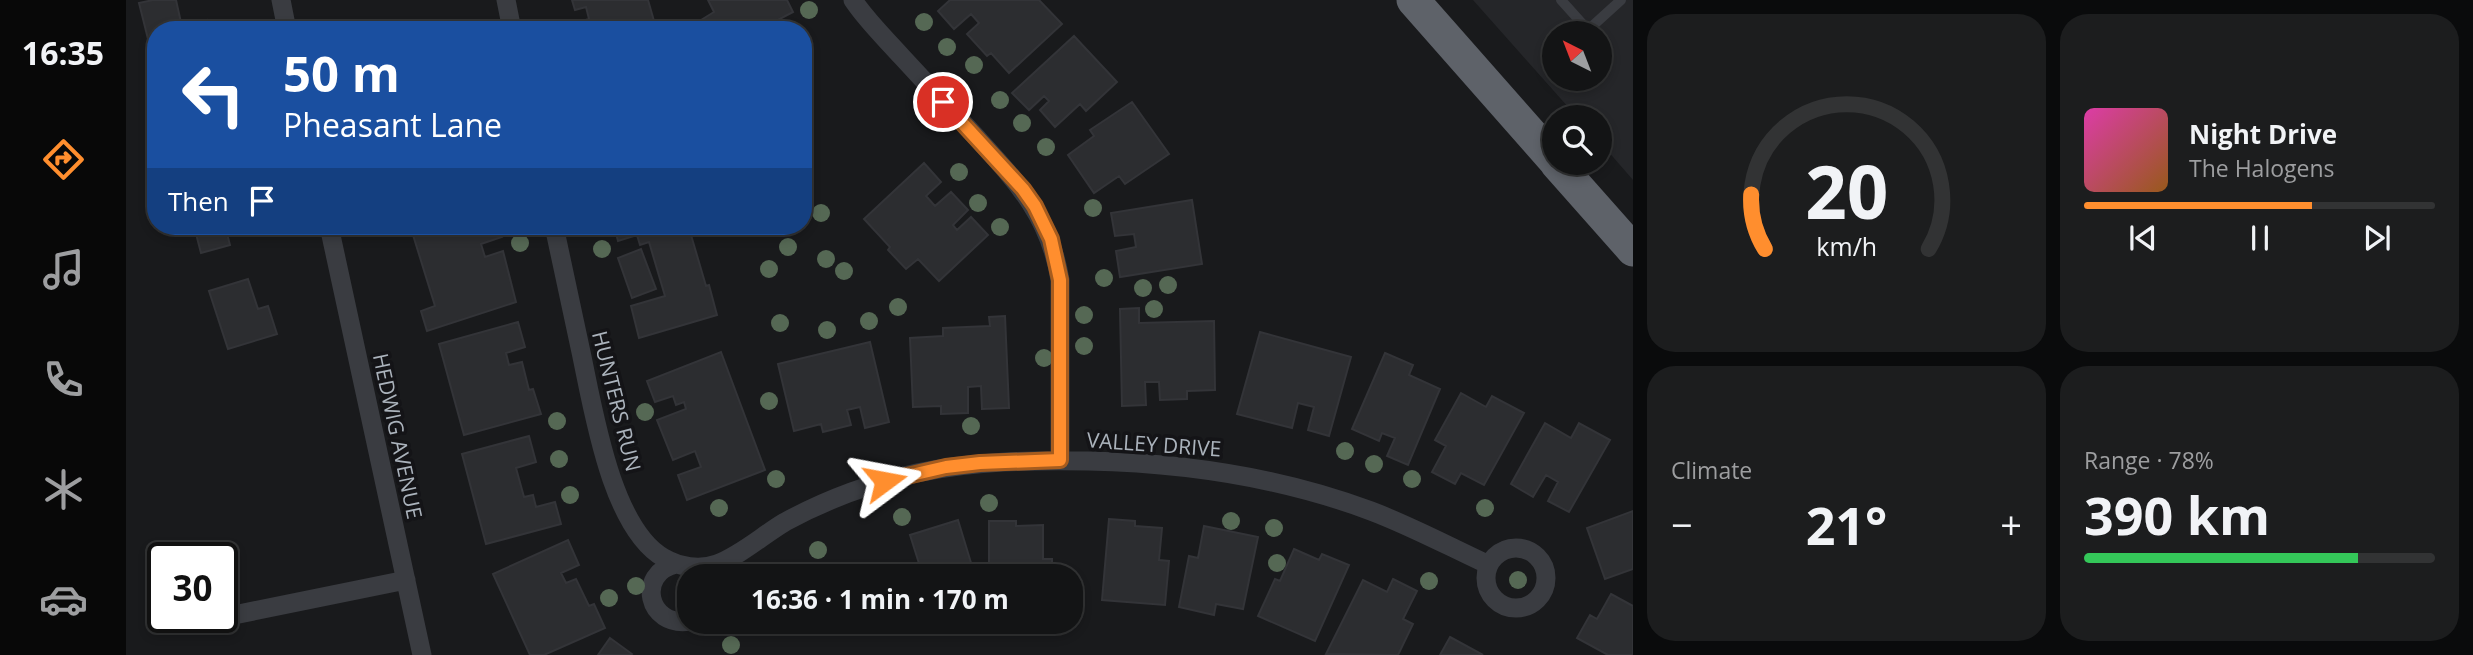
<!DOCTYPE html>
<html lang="en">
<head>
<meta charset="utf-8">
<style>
	body { margin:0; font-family:"Open Sans",sans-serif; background:#1c1d1e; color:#f1f3f6; height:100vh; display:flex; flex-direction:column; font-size:26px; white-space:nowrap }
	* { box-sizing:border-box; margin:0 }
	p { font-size:23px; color:#9d9ea0 }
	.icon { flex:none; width:38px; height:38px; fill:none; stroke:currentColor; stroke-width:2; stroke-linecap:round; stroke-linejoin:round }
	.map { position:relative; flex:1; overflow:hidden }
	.details { display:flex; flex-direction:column; gap:14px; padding:14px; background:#0a0b0c; width:840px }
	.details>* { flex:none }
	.top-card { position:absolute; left:21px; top:21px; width:665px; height:214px; border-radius:28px; box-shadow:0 4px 10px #0003,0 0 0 2px #323334; background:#1a4fa0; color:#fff; overflow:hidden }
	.needle { width:46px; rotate:318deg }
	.controls { position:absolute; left:1416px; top:21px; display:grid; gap:14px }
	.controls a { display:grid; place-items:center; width:70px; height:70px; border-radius:50%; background:#131415; box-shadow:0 4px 10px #0003,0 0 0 2px #323334; font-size:35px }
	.speed { position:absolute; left:21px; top:542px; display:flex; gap:14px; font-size:35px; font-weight:700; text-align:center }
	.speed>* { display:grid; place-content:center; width:91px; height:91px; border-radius:50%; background:#131415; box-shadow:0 4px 10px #0003,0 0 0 2px #323334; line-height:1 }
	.speed .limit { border:4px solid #111; border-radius:10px; background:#fff; color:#111 }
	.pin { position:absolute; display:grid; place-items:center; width:60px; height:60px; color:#fff; margin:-30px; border:4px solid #fff; border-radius:50%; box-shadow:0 2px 7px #0007 }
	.me { position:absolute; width:77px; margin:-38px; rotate:77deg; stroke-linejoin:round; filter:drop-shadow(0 0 5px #0008) }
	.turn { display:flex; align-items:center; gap:24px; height:147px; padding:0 21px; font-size:32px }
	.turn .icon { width:91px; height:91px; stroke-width:2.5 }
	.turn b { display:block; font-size:49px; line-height:60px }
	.then { display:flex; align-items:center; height:66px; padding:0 21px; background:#0003; gap:14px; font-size:26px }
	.big { font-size:52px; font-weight:700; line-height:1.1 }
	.details .widget { flex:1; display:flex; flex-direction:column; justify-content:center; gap:10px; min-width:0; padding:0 24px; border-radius:28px; background:#1c1d1e }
	.details .dial { align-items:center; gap:0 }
	.dial svg { height:182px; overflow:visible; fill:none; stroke:#323334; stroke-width:7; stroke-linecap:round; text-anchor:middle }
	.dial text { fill:#f1f3f6; stroke:none }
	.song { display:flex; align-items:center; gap:21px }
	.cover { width:84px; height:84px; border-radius:10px; background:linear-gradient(135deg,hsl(320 70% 55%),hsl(30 70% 35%)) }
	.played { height:7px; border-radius:4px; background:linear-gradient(90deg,#ff8e2e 65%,#323334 65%) }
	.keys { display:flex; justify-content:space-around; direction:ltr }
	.heat { display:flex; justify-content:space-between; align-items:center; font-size:38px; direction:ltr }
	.charge { height:10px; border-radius:5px; background:linear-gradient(90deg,#34c759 78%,#323334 0) }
	.details .tiles { flex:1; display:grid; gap:14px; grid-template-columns:repeat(2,1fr) }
	.trip { position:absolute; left:551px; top:564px; width:406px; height:70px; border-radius:28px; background:#131415; box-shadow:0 4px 10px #0003,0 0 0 2px #323334; font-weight:700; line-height:70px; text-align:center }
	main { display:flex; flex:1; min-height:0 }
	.menu { display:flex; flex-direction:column; width:126px; justify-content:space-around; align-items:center; background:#080808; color:#9d9ea0 }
	.menu .icon { width:49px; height:49px }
	.menu .on { color:#ff8e2e }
	.menu b { font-size:32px; color:#f1f3f6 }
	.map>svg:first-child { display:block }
	.built { fill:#252629; fill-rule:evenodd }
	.building { fill:#2c2d30; stroke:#333438; stroke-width:2 }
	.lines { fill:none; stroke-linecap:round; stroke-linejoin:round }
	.service { stroke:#3a3c41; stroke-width:10 }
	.minor { stroke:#3a3c41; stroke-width:19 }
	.trunk { stroke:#5e6269; stroke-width:33 }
	.tree { fill:#556854 }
	.route-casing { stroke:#a65c1e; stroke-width:18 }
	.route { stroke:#ff8e2e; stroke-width:12 }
	.labels { text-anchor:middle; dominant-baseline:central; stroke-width:7; stroke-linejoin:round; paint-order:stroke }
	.street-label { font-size:21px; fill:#abb3bc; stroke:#141417 }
</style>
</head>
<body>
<main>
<nav class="menu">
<b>16:35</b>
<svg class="icon on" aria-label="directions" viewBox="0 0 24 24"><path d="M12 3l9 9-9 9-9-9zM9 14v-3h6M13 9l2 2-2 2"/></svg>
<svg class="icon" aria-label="music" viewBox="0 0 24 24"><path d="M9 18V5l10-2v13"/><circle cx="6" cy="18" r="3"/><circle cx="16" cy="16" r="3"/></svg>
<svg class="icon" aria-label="phone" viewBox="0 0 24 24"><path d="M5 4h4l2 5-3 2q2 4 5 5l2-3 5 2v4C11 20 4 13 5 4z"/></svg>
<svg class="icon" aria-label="climate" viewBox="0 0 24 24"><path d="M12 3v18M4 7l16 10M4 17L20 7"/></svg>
<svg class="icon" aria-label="car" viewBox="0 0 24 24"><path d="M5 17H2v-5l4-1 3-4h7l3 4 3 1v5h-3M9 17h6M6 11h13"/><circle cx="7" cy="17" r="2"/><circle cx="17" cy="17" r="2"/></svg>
</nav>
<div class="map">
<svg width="1507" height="655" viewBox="0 0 1507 655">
	<rect width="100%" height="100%" fill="#191a1c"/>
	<path class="built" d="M1347 0H1507V180L1474 142V117H1451ZM1428 33H1474V79H1428Z"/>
	<path class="building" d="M27 0H50L56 27 81 20 83 30H30L29 67 13 3Z
		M446 0H522L530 28 522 30H446L445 24 463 19 460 7 449 10Z
		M582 0H661L667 12 633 30H580L575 20 588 12Z
		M824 0H913L936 24 883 73 865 53 861 56 841 34 853 23 845 14 828 29 812 11Z
		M948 36 991 82 960 111 954 104 929 127 914 110 923 101 918 96 903 110 886 93Z
		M1006 102 1043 154 999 184 993 176 968 193 942 155 968 136 964 130Z
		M798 163 815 182 800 196 809 206 825 192 842 210 827 225 831 230 845 217 862 235 813 281 792 259 780 269 762 250 764 247 738 219Z
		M1066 200 1076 264 994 277 990 251 1010 247 1008 234 989 236 985 213Z
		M68 226H99L104 245 75 253Z
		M317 226H372L376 237 355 244 359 257 377 251 390 302 301 331 295 311 309 306 287 235Z
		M488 226H572L574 232 565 235 580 286 583 285 591 315 513 338 505 306 539 296 523 242 514 245 511 235 492 241Z
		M515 249 530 289 506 298 492 258Z
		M122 279 132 309 142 306 151 334 102 349 83 291Z
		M1013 308V323L1088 321 1089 390 1061 391V399L1034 400 1033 382H1019L1020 405 996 406 994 309Z
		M879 316 883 408 856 409 855 386 842 387V413L815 414V406L787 407 784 338 817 336V328L864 326 863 317Z
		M392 322 399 347 380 353 383 365 396 362 403 390 407 389 415 414 338 435 313 344Z
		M1134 332 1225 357 1203 436 1182 430 1188 407 1172 403 1166 428 1111 414Z
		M744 342 763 422 739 428 734 407 721 410 725 425 697 432 695 424 668 431 652 364Z
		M595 352 639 470 561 500 552 475 575 467 569 451 547 460 531 420 560 409 558 402 550 405 547 396 529 402 521 381Z
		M1259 353 1287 365 1283 375 1314 389 1282 465 1261 456 1269 438 1256 433 1253 441 1226 429Z
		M1335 393 1360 407 1366 396 1398 413 1358 485 1335 473 1329 484 1306 472 1320 446 1309 440Z
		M1419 423 1445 438 1453 423 1484 440 1443 512 1422 501 1432 482 1420 475 1407 497 1385 484Z
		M403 436 410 462 390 468 398 497 407 495 410 507 429 502 435 524 360 544 336 454Z
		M1507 511V569L1479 579 1461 528Z
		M983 519 1009 521V526L1036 528 1033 560 1043 561 1039 605 976 600Z
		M832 520 849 576H797L784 535Z
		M863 521H890V526L917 525V559H926V576H863Z
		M1078 526 1132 537 1117 609 1090 604 1088 615 1053 607 1063 556 1072 558Z
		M442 540 453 565 435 573 440 583 450 579 463 606 468 604 479 628 418 655H404L367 574Z
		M1168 549 1193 560 1196 554 1223 565 1189 641 1132 616 1149 579 1154 581Z
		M1267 579 1291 591 1277 619 1287 624 1272 655 1200 654 1237 580 1261 592Z
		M1485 594 1507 606V655H1482L1451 638 1464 615 1471 619Z
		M1324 637 1357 655H1314Z
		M484 638 506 654 505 655H472Z"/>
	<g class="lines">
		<path class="service" d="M1435 0 1462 30 1495 0"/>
		<path class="minor" d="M155 0 161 30
			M380 0 386 30
			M727 0C741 21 759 38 776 57 801 84 827 112 852 139 893 184 924 218 934 280V460
			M203 226 296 655
			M428 226C437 268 446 310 455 352 467 408 485 528 538 558 553 567 574 570 591 564 615 555 637 535 659 522 701 499 745 483 791 473 848 461 904 460 962 461 1059 463 1154 477 1245 511 1285 526 1324 547 1363 565
			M1360 578a30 30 0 1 1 60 0a30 30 0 1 1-60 0Z
			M550 564C510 573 521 628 564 621
			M103 616 280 580"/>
		<path class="trunk" d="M1287 0 1428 160
			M1430 163 1507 250"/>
	</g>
	<g class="tree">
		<circle cx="683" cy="10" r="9"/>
		<circle cx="798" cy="22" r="9"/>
		<circle cx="821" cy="47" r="9"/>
		<circle cx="848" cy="65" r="9"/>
		<circle cx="874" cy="100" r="9"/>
		<circle cx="896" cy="123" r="9"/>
		<circle cx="920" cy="147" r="9"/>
		<circle cx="833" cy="172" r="9"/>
		<circle cx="852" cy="203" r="9"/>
		<circle cx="967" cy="208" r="9"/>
		<circle cx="695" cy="213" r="9"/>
		<circle cx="874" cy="227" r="9"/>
		<circle cx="394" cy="243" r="9"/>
		<circle cx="662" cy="247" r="9"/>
		<circle cx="476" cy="249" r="9"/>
		<circle cx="700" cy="259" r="9"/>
		<circle cx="643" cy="269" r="9"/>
		<circle cx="718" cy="271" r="9"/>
		<circle cx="978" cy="278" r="9"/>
		<circle cx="1042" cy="285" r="9"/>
		<circle cx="1017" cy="288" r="9"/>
		<circle cx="772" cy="307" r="9"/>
		<circle cx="1028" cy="309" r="9"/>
		<circle cx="958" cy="315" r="9"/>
		<circle cx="743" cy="321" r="9"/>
		<circle cx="654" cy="323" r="9"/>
		<circle cx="701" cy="330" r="9"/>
		<circle cx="958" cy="346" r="9"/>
		<circle cx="918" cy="358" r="9"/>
		<circle cx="643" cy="401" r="9"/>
		<circle cx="519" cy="412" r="9"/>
		<circle cx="431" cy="421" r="9"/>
		<circle cx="845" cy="426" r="9"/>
		<circle cx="1219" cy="451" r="9"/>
		<circle cx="433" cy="459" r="9"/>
		<circle cx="1248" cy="464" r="9"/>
		<circle cx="650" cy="479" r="9"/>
		<circle cx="1286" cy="479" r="9"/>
		<circle cx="444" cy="495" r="9"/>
		<circle cx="863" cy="503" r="9"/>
		<circle cx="593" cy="508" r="9"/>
		<circle cx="1359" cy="508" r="9"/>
		<circle cx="776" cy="517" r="9"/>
		<circle cx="1105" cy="521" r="9"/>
		<circle cx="1148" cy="528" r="9"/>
		<circle cx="692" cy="550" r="9"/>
		<circle cx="1151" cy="563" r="9"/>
		<circle cx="1392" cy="580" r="9"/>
		<circle cx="1303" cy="581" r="9"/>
		<circle cx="510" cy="586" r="9"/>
		<circle cx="483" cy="598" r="9"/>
		<circle cx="605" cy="645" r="9"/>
	</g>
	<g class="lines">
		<defs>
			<path id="route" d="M759 481 820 467 854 463 934 460V280L925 239 909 206 897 189 817 102"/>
		</defs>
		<use href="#route" class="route-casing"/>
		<use href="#route" class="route"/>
	</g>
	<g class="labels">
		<g class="street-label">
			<text transform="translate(491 401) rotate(76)">HUNTERS RUN</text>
			<text transform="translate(272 436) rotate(78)">HEDWIG AVENUE</text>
			<text transform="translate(1028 444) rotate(4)">VALLEY DRIVE</text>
		</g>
	</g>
</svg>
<div class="controls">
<a><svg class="needle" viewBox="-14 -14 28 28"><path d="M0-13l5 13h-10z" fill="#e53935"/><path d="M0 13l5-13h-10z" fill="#9d9ea0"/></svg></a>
<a><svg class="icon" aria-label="search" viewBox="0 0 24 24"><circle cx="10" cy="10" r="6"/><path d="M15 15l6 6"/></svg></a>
</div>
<div class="speed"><div class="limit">30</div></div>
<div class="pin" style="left:817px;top:102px;background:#d93025"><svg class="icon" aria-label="arrive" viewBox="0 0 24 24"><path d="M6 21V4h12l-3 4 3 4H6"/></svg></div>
<svg class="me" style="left:759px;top:481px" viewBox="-20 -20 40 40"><path d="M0-17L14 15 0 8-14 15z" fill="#ff8e2e" stroke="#fff" stroke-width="4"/></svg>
<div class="trip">16:36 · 1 min · 170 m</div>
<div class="top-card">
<div class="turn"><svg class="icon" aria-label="left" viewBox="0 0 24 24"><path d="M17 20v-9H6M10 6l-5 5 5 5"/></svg><div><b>50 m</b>Pheasant Lane</div></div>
<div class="then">Then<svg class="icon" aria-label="arrive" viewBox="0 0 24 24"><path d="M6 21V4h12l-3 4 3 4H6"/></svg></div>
</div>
</div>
<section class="details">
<div class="tiles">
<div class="widget dial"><svg viewBox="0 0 100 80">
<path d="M14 69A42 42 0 1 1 86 69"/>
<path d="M14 69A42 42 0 0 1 8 45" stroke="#ff8e2e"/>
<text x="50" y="56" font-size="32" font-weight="700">20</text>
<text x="50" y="72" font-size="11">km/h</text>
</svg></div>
<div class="widget">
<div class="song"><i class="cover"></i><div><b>Night Drive</b><p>The Halogens</p></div></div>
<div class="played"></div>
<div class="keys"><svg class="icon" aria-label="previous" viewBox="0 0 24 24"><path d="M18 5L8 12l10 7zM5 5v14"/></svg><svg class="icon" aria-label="pause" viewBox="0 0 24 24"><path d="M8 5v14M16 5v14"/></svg><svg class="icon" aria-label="next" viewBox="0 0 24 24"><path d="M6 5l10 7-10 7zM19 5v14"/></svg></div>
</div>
<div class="widget"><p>Climate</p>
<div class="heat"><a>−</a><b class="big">21°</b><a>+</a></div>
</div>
<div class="widget"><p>Range · 78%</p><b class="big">390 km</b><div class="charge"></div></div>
</div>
</section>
</main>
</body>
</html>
